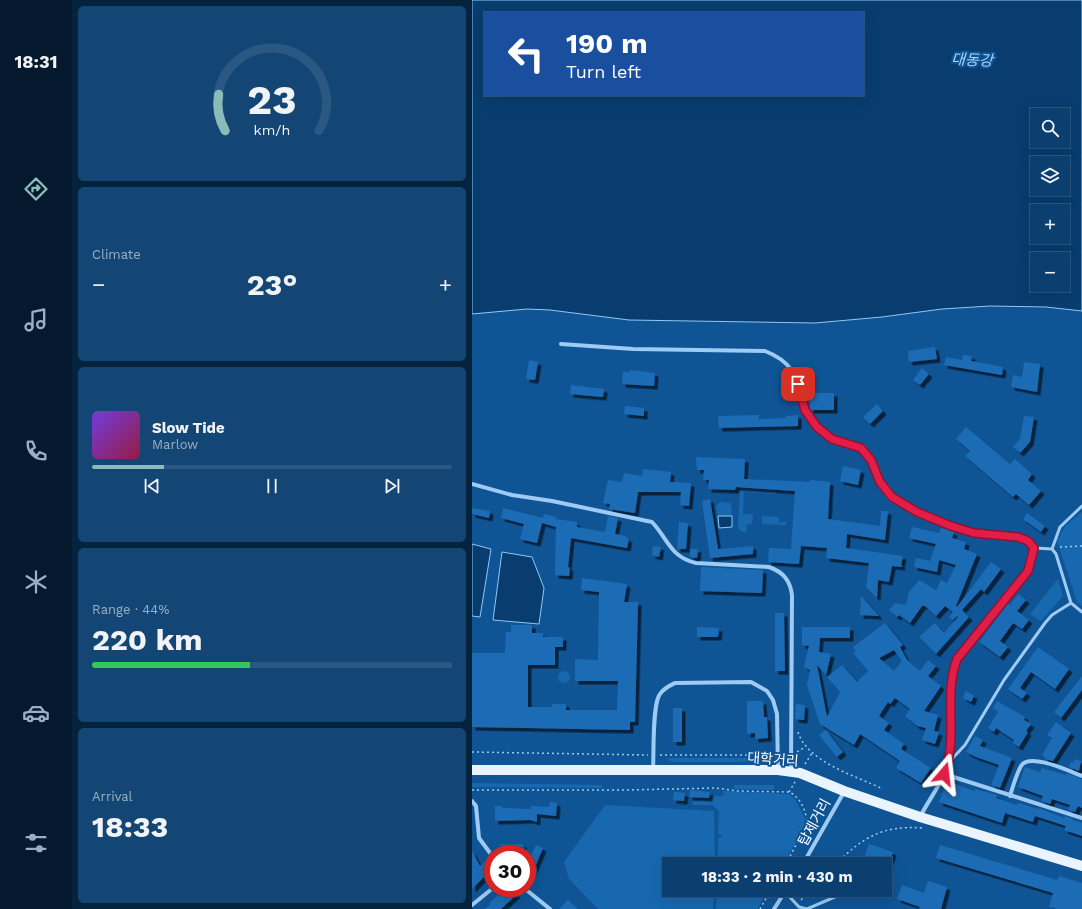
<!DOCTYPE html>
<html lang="en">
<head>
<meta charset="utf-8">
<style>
	body { margin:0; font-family:"Work Sans","Noto Sans KR",sans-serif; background:#144675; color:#f1f3f6; height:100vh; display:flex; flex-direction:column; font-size:15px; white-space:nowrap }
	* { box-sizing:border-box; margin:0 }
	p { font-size:13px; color:#9aafc3 }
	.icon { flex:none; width:22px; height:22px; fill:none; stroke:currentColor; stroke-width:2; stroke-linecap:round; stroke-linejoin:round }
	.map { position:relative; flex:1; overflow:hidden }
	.panel { display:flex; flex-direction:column; gap:6px; padding:6px; background:#06233e; width:400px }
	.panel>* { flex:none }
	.banner { position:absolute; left:12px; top:12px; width:380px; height:84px; border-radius:0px; box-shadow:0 4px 16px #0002,0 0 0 1px #2b5883; background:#1a4fa0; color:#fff; overflow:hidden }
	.controls { position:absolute; left:558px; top:108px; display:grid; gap:8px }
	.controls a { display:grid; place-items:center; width:40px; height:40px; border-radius:0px; background:#0b3f70; box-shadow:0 4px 16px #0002,0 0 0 1px #2b5883; font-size:20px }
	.speed { position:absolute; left:12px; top:845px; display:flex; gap:8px; font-size:20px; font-weight:700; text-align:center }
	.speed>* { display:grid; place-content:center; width:52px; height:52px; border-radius:50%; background:#0b3f70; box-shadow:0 4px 16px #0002,0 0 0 1px #2b5883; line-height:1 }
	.speed .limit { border:6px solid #d22; background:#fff; color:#111 }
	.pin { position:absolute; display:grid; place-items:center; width:34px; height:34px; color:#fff; margin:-17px; border-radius:8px; box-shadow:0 2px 6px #0006 }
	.me { position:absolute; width:44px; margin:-22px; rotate:17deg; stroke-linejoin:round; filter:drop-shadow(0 0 3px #0008) }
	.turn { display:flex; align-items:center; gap:14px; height:84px; padding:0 16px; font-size:18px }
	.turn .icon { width:52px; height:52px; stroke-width:2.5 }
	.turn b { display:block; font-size:28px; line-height:34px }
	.big { font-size:30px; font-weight:700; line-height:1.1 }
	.panel .tile { flex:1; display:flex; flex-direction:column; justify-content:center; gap:6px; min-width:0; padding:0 14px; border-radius:6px; background:#144675 }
	.panel .dial { align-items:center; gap:0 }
	.dial svg { height:104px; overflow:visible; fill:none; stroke:#2b5883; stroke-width:7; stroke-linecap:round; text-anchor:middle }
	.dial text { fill:#f1f3f6; stroke:none }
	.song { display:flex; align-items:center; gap:12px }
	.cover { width:48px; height:48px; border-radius:6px; background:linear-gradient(135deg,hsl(260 70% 55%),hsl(340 70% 35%)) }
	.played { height:4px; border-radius:2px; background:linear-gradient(90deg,#8bbbb9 20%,#2b5883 20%) }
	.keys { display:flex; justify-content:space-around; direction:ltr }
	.heat { display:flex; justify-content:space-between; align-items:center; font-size:22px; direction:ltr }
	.charge { height:6px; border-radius:3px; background:linear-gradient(90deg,#34c759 44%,#2b5883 0) }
	.trip { position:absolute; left:190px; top:857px; width:230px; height:40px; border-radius:0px; background:#0b3f70; box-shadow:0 4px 16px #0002,0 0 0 1px #2b5883; font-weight:700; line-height:40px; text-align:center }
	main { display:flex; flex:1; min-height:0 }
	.tabs { display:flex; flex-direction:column; width:72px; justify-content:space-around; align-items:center; background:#04192d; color:#9aafc3 }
	.tabs .icon { width:28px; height:28px }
	.tabs .on { color:#8bbbb9 }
	.tabs b { font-size:18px; color:#f1f3f6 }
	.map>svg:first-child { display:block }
	.green { fill:#1768af }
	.water { fill:#093d70; stroke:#8ec8f8; fill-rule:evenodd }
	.building { fill:#1d6cb5; fill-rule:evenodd; filter:url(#shadow) }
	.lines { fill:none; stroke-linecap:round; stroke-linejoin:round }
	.path { stroke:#9dcbf4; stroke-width:1.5; stroke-dasharray:2 3; stroke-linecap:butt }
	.lane { stroke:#9dcbf4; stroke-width:3 }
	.street { stroke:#9dcbf4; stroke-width:4 }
	.primary { stroke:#eaf4ff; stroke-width:10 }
	.route-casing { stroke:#92132f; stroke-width:10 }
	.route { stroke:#e11d48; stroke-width:7 }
	.labels { text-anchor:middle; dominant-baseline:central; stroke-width:4; stroke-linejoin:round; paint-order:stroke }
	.street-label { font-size:14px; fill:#fff; stroke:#0f5495 }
	.water-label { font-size:15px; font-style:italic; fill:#a9d5fb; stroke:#0f5495 }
</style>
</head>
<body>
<main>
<nav class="tabs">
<b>18:31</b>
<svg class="icon on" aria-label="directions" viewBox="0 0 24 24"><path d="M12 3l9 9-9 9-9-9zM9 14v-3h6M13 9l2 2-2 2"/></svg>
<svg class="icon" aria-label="music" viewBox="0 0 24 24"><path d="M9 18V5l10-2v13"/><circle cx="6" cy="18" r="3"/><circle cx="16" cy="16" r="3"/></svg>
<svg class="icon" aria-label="phone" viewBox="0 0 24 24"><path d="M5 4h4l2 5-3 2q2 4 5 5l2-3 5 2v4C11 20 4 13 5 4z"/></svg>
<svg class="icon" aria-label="climate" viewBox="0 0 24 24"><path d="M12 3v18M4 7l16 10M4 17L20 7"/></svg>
<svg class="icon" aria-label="car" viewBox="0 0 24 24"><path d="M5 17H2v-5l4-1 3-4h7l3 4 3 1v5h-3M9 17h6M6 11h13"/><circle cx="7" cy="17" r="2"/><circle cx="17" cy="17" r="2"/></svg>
<svg class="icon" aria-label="filters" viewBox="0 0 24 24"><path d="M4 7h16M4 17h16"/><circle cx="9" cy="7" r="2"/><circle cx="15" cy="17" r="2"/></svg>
</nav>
<section class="panel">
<div class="tile dial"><svg viewBox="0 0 100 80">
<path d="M14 69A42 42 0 1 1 86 69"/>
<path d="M14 69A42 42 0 0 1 9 41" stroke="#8bbbb9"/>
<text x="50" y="56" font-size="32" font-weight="700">23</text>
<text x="50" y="72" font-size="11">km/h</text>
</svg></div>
<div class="tile"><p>Climate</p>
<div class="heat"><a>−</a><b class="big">23°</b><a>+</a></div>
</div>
<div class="tile">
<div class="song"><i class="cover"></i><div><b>Slow Tide</b><p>Marlow</p></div></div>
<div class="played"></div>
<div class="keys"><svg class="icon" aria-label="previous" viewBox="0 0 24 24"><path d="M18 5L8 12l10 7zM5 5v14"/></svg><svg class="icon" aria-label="pause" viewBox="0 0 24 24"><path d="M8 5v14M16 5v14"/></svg><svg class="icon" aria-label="next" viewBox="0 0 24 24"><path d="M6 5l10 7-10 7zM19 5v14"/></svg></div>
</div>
<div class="tile"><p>Range · 44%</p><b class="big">220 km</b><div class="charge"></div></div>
<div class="tile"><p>Arrival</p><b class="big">18:33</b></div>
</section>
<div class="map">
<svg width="610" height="909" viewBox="0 0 610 909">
	<defs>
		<filter id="shadow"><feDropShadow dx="3.5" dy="3.5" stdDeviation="0" flood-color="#0009"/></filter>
	</defs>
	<rect width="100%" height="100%" fill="#0f5495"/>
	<path class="green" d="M268 488 304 491V494L272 492 271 514H281L280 524 274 525 275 532 269 531 266 528Z
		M248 502 259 503 260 516H246L244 506Z
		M610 512V606L605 602 585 541 593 526Z
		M290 516 307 517V523L314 521V525L290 524Z
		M586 579 591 596 569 621 558 614Z
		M86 677a6 6 0 1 1 12 0a6 6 0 1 1-12 0Z
		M195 758H286L279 762H203L197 761Z
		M0 783 130 785V788L0 787Z
		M262 785H302V790L262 789Z
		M252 791 317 794 323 799 334 821 333 825 312 864H246V838H249L250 835H246L247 811 240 805H221V801L240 799V796H251Z
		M133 805 242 811 243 864H197V890H242L241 909H126L97 879 92 862Z
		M245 890H297L285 909H244Z"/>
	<path class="water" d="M0 0H610V311L574 307 518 306 470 309 410 317 343 323 157 320 78 310 55 309 0 314ZM13 13H391V95H13ZM565 115H591V141H565ZM565 163H591V189H565ZM565 211H591V237H565ZM565 259H591V285H565Z
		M246 516H260V527L247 528Z
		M0 544 19 549 8 617 0 616Z
		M30 552 60 557 72 588 67 624 21 620Z"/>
	<path class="building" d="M463 347 465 359 437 362 436 351Z
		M491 355 500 356 499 361 531 367 530 375 472 365 474 357 490 360Z
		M57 360 66 362 63 380 54 379Z
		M552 362 568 364 565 392 539 387 541 375 550 377Z
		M450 368 457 374 448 385 441 380Z
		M158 370 183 373 182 386 150 384 151 372H158Z
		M99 385 132 389 131 397 98 394Z
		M338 393H362V410H338Z
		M405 404 411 411 398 424 391 417Z
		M153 406 172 408V416L152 414Z
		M287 415V419L314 418V416L326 415V426L247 428 246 416Z
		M552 416 562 417 558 442 548 453 541 447 548 439Z
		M494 427 538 464 543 459 560 474 556 480 569 491 557 505 544 494 541 497 493 456 498 451 484 439Z
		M224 457 273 459 272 479 338 482V480L358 482 356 519 408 526 409 511H416L413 540 375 534 374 548 431 556 429 565 428 564 431 567 420 566 417 582 406 580 405 598 394 587 397 563 354 558 355 548 329 546 327 564 296 562 297 548 319 549 323 491 264 487 263 490 236 489 237 480H231L232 470H225Z
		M371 466 389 470 386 485 368 481Z
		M171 469 199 472 198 482 219 483 217 506 208 505 209 492H166L163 513 137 509 138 504 131 503 136 480 150 482 152 473 170 476Z
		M238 499 246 549 281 546V554L238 558 230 501Z
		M0 508 18 511 17 518 0 514Z
		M31 508 71 518 70 522 72 514 84 517V519L105 522V527L133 532 136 516 146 518 143 534 154 536V538L157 539 155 548 99 538 96 567 98 568 97 576 83 575 84 527 70 523 65 543 48 539 52 524 29 518Z
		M555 513 573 526 569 532 551 519Z
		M207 522 216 523 214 549H205Z
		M440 527 467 533 469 528 482 532 480 538 494 542 492 549 505 554 484 606 485 607 519 562 529 569 512 592 509 589 490 610 497 617 464 654 447 637 463 623 472 633 486 617 485 616 481 620 477 617 481 612 473 606 464 616 453 606H450L438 623 427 615 425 617 417 610 423 603 434 605 437 592 447 580 464 590 469 580 475 583 484 565 467 560 465 572 442 567 444 558 458 561 464 544 437 538Z
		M181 546 189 547 187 557 180 555Z
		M218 549H226L225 558 218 557Z
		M229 567 291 570 290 593 228 591Z
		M110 578 155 584 152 602H166L163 722H158V730L0 727V653H33L34 632H39V625H60V633H71V637H91V647H83V665H56V707H80V704H94V710H145L146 681H103V659L126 660 127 592 109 590Z
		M546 594 554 600 545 611 557 620 550 629 541 623 528 641 536 647 528 657 507 642 536 604 538 605Z
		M389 596 407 616 388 615Z
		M303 613H312L313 671H303Z
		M413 623 431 645 428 647 435 660 448 671 456 660 464 666 456 676 469 686 452 711 466 715 462 731 467 732 463 744 450 740 454 728 445 726 433 716 438 709 423 698 418 704 416 702 407 716 417 723 412 730 432 744 429 749 459 768 449 783 424 768 428 761 388 734 382 745 348 724 335 685 338 670 332 667 337 646 330 645V627H378V638H348L347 652 359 654 354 675 345 665 355 717 368 692 355 677 370 665 385 682 396 671 381 653 384 651 381 647ZM422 650 430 661 422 671 407 658Z
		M225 627 247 628 246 637H225Z
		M566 647 597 669 583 689 559 672 548 688 555 693 550 699 536 689Z
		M610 676V690L589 718 582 712Z
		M494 691 502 696 499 702 491 698Z
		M275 701H291L292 717H295L296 738 283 739V733L275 734Z
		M525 701 553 717 552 720 559 724 554 731 556 732 547 747 541 743 542 740 524 728 522 732 516 728 526 712 521 708Z
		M324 704 333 705 332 720 323 719Z
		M201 708H210V742H201Z
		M584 722 599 733 581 761 573 759V757L570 755 580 738 575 735Z
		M354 730 371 752 365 757 347 735Z
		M503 736 511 740 508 746 540 758 528 788 519 785 527 765 504 757 494 752Z
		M603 759 609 761 607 771 597 767 599 762 601 763Z
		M553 767 568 772 570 768 594 775V773L610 779V808L606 806 603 812 596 810 598 805 580 799 578 804 569 801 571 796 546 787Z
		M475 781 502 791 503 789 525 795 524 798 545 805 546 803 566 809 567 808 592 818 593 816 601 819 600 820 610 823V836L592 830 594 826 563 816 561 822 533 813 530 823 467 802Z
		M218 790 238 792 237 798 217 797Z
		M202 792 213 793 212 801 201 800Z
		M78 802 85 803 84 816 65 814V822L58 820 23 821V806H30V808L59 809V806L77 807Z
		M28 844H51V854L28 853Z
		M397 844 421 852 417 864H399L391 861Z
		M64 845 71 848 55 886V865Z
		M468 845 585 880 587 876 610 883V909H585L577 907 581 893 464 858Z
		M0 851 8 866 13 861 20 869 0 889Z
		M456 881 475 887 469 909H447L448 907 425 899 430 885 452 893Z
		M35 888H39L45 894 29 909H13L19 904 18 902Z
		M96 900 106 909H87Z"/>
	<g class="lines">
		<path class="path" d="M588 547 610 546
			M326 732C335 762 384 776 411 789
			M0 752 176 755
			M325 752 333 747
			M188 755H300
			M333 764 340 753
			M0 790H155L244 788 266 791 317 792C329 797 335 813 335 824L314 864
			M317 792 323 782
			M364 864C391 837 411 825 451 828
			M329 900 339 890
			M288 909 299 890"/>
		<path class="lane" d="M562 548 580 549 584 554 599 603 610 612
			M580 549 588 527 610 506
			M477 762 493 745 532 680 573 623 580 615 599 603
			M313 892 327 907 335 909 379 890"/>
		<path class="street" d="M89 344 161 349 293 351C339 369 318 399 345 427 349 432 356 438 362 440 370 443 384 443 390 450 403 464 406 486 421 497 444 514 472 525 499 532 520 538 546 530 562 548L556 571 485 659C472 693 487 729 477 763 471 782 457 799 448 817
			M0 484 40 495 80 501 180 522C196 539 198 557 224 563L297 567C311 572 318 580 320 595L319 771
			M181 770C182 755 180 704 188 694 192 688 197 686 203 683L279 682 295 691 301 700 305 714 306 770
			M472 774 610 818
			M538 796C541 786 544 775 549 766 557 752 597 771 610 776
			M0 801 4 806 7 838 21 857
			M331 864 372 792
			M52 888 78 909
			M0 905 21 888
			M302 909 314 890"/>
		<path class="primary" d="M0 770H306L328 773 372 791 448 817 610 866"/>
	</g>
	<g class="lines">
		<defs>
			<path id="route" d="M326 384 333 410 345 427 360 439 389 448 399 460 408 482 420 497 445 512 479 526 502 533 546 537 556 541 562 548 556 571 485 659C471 696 487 738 472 774"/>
		</defs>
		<use href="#route" class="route-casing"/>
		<use href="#route" class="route"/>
	</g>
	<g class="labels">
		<g class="street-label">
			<text transform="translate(301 759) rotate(4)">대학거리</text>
			<text transform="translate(342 822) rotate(-61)">탑제거리</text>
		</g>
		<g class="water-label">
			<text transform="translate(500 60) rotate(3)">대동강</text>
		</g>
	</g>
</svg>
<div class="controls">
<a><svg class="icon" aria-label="search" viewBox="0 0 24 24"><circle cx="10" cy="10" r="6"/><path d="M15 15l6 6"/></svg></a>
<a><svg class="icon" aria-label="layers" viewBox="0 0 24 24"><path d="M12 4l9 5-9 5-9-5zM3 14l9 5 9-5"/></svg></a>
<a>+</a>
<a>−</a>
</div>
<div class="speed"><div class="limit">30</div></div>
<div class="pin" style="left:326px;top:384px;background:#d93025"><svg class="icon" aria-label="arrive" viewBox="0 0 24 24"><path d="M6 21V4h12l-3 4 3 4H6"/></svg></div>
<svg class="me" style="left:472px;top:774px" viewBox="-20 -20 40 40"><path d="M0-17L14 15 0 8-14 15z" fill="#e11d48" stroke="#fff" stroke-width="4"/></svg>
<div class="trip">18:33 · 2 min · 430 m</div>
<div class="banner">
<div class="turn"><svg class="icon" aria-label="left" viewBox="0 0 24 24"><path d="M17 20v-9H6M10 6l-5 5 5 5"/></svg><div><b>190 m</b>Turn left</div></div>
</div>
</div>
</main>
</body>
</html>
